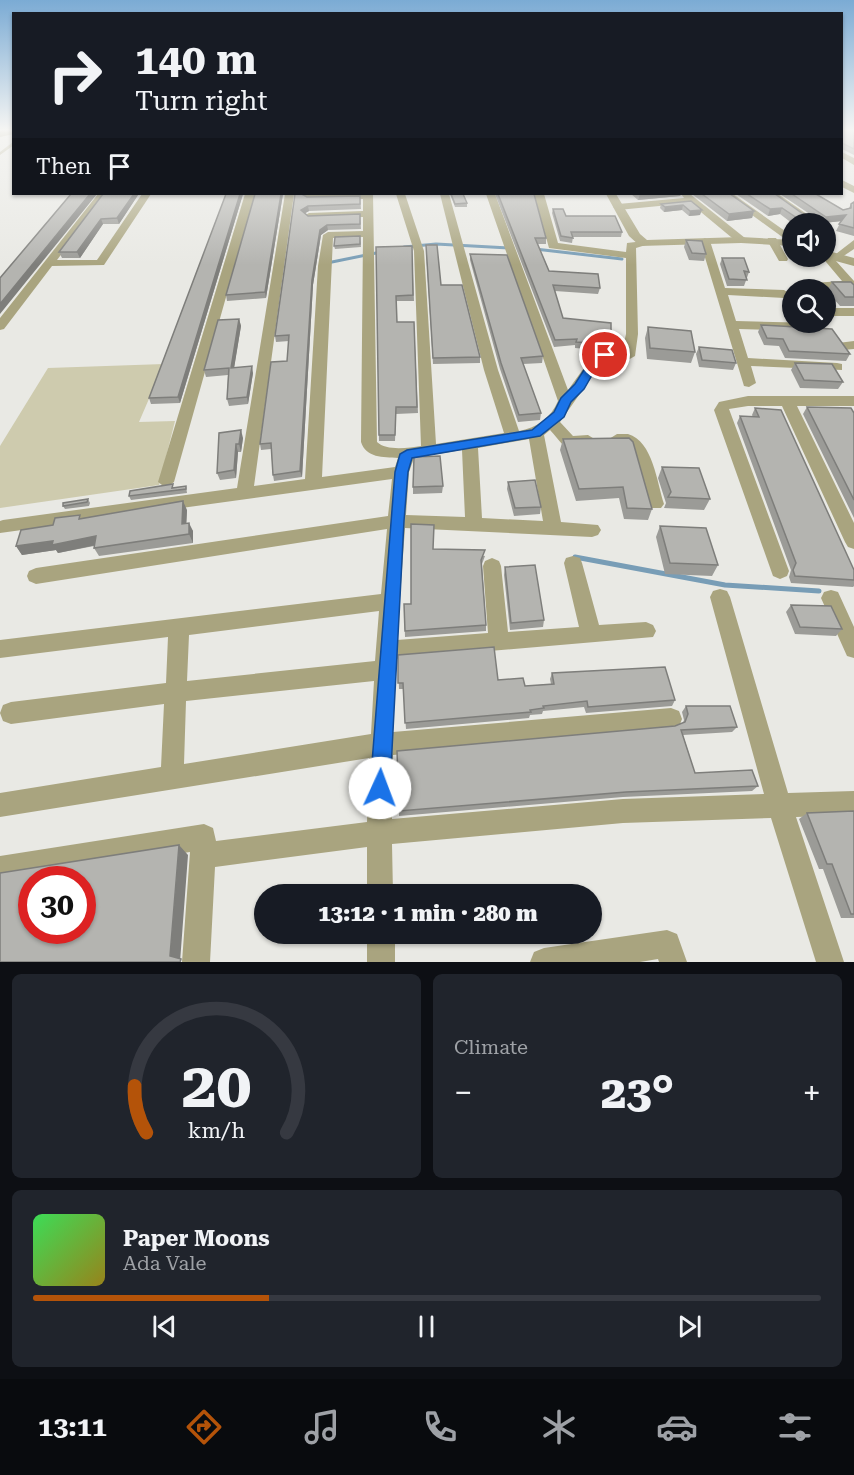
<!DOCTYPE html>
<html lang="en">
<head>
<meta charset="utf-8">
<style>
	body { margin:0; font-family:"Roboto Serif",serif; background:#20242c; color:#f1f3f6; height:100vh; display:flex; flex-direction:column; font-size:22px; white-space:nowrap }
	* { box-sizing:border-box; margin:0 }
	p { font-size:20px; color:#9ea1a6 }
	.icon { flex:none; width:33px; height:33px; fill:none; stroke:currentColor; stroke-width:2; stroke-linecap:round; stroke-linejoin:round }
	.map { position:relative; height:962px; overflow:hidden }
	.panel { display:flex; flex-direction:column; gap:12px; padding:12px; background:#0d0f14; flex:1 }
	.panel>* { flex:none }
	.guide { position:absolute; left:12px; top:12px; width:831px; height:183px; border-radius:0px; box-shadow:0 2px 4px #0004; background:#171b24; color:#f1f3f6; overflow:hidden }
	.fabs { position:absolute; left:782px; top:213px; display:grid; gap:12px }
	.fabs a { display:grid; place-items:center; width:54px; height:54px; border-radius:50%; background:#171b24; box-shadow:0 2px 4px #0004; font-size:30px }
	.speed { position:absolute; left:18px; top:866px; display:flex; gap:12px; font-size:30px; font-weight:700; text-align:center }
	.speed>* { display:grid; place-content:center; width:78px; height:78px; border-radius:50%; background:#171b24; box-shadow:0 2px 4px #0004; line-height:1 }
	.speed .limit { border:9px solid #d22; background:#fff; color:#111 }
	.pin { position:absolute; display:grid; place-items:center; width:51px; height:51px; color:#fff; margin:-26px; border:3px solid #fff; border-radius:50%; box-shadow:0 2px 6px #0007 }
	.me { position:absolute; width:66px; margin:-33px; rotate:2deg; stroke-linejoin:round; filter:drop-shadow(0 0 4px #0008) }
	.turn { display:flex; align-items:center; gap:21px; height:126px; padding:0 24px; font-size:27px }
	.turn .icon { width:78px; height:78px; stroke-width:2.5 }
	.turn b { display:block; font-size:42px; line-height:51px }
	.then { display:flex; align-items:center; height:57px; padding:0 24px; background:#0003; gap:12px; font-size:22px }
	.big { font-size:45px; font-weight:800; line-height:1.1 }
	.panel .card { flex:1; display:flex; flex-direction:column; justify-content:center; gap:9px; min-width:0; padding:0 21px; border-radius:9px; background:#20242c }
	.panel .dial { align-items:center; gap:0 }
	.dial svg { height:156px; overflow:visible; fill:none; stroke:#363941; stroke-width:7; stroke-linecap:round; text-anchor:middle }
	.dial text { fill:#f1f3f6; stroke:none }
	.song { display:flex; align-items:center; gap:18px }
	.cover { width:72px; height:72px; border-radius:9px; background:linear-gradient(135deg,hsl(130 70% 55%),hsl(50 70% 35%)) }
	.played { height:6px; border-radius:3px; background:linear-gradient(90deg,#b45309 30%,#363941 30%) }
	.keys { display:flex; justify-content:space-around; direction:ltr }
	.heat { display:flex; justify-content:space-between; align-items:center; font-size:33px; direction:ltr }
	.panel .tiles { flex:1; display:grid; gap:12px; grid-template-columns:1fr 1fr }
	.card:last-child { grid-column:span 2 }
	.trip { position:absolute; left:254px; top:884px; width:348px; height:60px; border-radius:30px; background:#171b24; box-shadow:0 2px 4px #0004; font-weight:800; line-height:60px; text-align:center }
	.tabs { display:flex; height:96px; justify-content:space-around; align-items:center; background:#090b0e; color:#9ea1a6 }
	.tabs .icon { width:42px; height:42px }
	.tabs .on { color:#b45309 }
	.tabs b { font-size:27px; color:#f1f3f6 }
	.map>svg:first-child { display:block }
	.green { fill:#cecbae }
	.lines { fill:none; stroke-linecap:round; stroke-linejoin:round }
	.stream-far1 { stroke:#789db6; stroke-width:3 }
	.stream { stroke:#789db6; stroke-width:5 }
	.service { fill:#a9a47f; fill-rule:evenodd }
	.minor { fill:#a9a47f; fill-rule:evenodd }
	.tertiary { fill:#a9a47f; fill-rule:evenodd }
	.secondary { fill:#8a8249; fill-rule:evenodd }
	.wall { fill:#9b9b97 }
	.shaded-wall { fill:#7e7e7b }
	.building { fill:#b4b4b0; stroke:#7e7e7b; stroke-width:1.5; fill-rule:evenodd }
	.route { fill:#1a73e8; stroke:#114b97; stroke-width:1.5 }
</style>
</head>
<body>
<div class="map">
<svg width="854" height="962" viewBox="0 0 854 962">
	<rect width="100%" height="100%" fill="#e9e9e4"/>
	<path class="green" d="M164 364 139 422 175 421 159 485 0 508V446L48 368Z"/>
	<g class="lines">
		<path class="stream-far1" d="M404 247 436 244 509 248
			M535 249 622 259
			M327 263 381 252"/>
		<path class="stream" d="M575 557 725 585 819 591"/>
		<path class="service" d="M13 142 14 145 0 155V152Z"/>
		<path class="minor" d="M842 152 854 158V165L842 158Z
			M842 180 854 186V193L842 187Z
			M98 194H107L57 260H97L142 194H151L104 265 52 266 4 329 0 330V318Z
			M245 194H255L174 482 166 488 158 482Z
			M285 194H294L254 486 305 479 318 266 323 235 328 232 363 231V217L309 219 304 216 309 213 363 211V199L308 200 305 199V195L373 194 377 442C386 451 408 448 421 446L414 251 396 194H405L424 251 436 444 504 433 484 370 440 194H449L498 370 519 431C536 428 551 418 558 401L486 194H495L568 390 594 354 622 352 626 334V258L549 248 534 194H544L558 243 626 252 627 243 644 241 649 244 636 248 638 334 635 356 628 360 603 361 560 422 573 436 588 435 596 440C591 446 571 449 563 445 559 441 554 434 550 430L544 435 561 522 598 525 601 530 598 535 592 537 405 528 397 640 488 633 483 566 485 561 492 558 499 561 501 566 508 632 579 627 564 563 566 558 573 556 580 558 582 563 599 625 646 622 653 625 656 631 653 637 396 659 393 732 671 708 679 711 682 719 679 727 671 730 393 755 392 819 623 799 764 794 710 597 713 591 720 589 727 591 730 597 788 793 854 791V815L796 817 844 962H816L771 818 623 823 392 844 393 894H367V847L215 867 210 962H182L190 852 0 882V856L204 824 213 828 216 841 367 822 369 758 0 817V793L161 767 164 704 11 724 3 721 0 713 3 705 11 702 166 683 168 637 0 658V640L381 594 387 529 36 584 29 581 27 576 29 571 36 568 388 516 392 479 0 533V521L3 520 237 488ZM363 237 361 442C366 458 383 457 398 458L395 467 322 477 333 238ZM529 439 543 521 482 518 478 448ZM462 450 465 517 406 515 409 472 414 458ZM379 611 375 661 187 681 189 635ZM374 681 371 734 184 764 186 701Z
			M681 194H690L745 238V242H737L690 203 618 210 613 207 618 204 684 198Z
			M723 194H733L792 236V244Z
			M767 194H778L821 224H809Z
			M705 238 710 241 725 288 784 290 790 294 784 298 728 295 736 321 818 323 824 327 818 331 739 329 748 358 837 363 842 364V370L751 366 756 383 749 387 744 386 700 241Z
			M768 238H776L788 259 787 261H779L767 240Z
			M854 240V249L836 261 854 281V292L847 288 793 290 794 286 798 284 842 281 821 256H825V252L832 257Z
			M825 308H854V316H825Z
			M854 341V349L843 350 836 346 838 343Z
			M748 396H854V406H797L854 523V549L848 547 845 542 782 406H748L729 409 789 571 787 576 780 579 773 576 714 410 719 402Z
			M628 434C653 441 657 483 664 504L661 508H649L646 504 632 452 624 444 612 443 609 439 617 434Z
			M831 590 838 592 854 627V658L847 656 821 598 824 592Z
			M667 930 677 934 687 962H659L658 959 640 962H530L534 952 544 948Z
			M367 933H395V962H367Z"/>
		<path class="tertiary" d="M606 194H616L640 234 647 240 741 237 792 240V246L741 243 640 246 629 236Z
			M825 250 854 258V266L821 257 825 256Z"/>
		<path class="secondary" d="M14 130V134L0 137V131Z"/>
	</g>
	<path class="wall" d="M842 130 845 131 854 130V155L842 149Z
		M103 194 138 195 119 224H103L80 258H62L59 252Z
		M226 194H243L180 403 151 404 149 398Z
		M283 194 266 298 227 301 226 295Z
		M295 194H304L303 195 307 197 360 196 361 209 309 211 305 213 308 216 360 214 361 229 328 230 321 235 313 285 302 477 274 481 273 475 271 449 261 450 260 444 287 361 289 341 276 342 275 336Z
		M450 194H463L467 203V207H455Z
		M495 194H534L546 238V244H538L549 271 600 288 598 294 555 291 563 318 611 344 609 351 575 348V345L554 347Z
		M631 194H681L680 196 638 200Z
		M692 194H730L754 211 752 218 727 221Z
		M736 194H775L810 219 808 224H793L780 214 768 216Z
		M780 194H816L843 210 849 208 851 204 854 202V236L836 231 841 221 823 223Z
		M691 201 700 215 689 216 682 210 664 212 660 208 661 204Z
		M553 209 566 216 622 232 621 237H573L572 243 560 241 552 213Z
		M360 236 361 247 335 249 334 246Z
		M686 240 706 254 704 261 689 260 684 247Z
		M412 246 414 301H396L397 322H414L418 413 396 414 395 441H379L376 247Z
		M426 251 441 285 480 357V363L433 364Z
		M470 254 543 356 542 363 523 364 541 413 540 420 518 422 500 369 470 260Z
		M722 258 749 272 744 286H727L720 264Z
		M832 282 854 285V306H840L827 291Z
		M239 319 241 326 234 367 253 373 248 404 229 406 227 399 228 375 206 377 204 370Z
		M761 325 850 354 846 361 785 358 779 346 764 345 758 332Z
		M648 327 695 352 691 363 647 359 645 338Z
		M699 347 736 363 733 370 699 367 696 354Z
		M795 363 843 382 838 389 800 388 791 370Z
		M807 407 854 413V518L803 414Z
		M755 408 854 570V586L853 587 791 583 789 577 791 570 737 423 740 416 753 417 752 415Z
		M219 433 243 438 241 452H238L236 478 220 480 217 473Z
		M563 439 652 509 648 520 624 519 619 498 576 501 560 450Z
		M662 467 710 499 704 510 664 508 666 503 658 478Z
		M508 482 541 507 540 514 514 516 507 489Z
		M186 486 187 493 131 500 129 496Z
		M443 486 442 493 413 494V487Z
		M88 499 90 503 89 506 65 509 63 506Z
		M187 510 186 523 193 531V543L99 556 94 548V546L58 553 56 550 22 555 16 546 53 525 82 518Z
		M660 526 718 565 712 576 665 574 656 537Z
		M433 549 485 556 482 564 486 625V631L405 637 404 604H411Z
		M505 567 544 620 543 627 510 630 504 575Z
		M791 605 842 629 836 636 795 634 786 612Z
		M398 655 525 686 551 684 550 679 552 673 675 700 672 706 586 713 584 707 543 711 542 714 530 715 529 718 406 729 403 689H399Z
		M686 706 737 727 732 732 683 735 695 773 758 786 752 791 623 797 399 816V811L675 726 683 723 684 720 682 712Z
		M854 811V918H841L823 869H819L799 819 807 813Z"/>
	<path class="shaded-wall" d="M90 194H97L0 314V304Z
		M134 194H138V195L119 224 117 218Z
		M240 194H243L180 403 178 397Z
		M281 194H284H283L266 298 265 292Z
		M640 194H681L680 196 638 200Z
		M683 205 682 210 664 212 665 207Z
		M308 206 309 211 302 215 301 210Z
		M782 208 780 214 768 216 770 209Z
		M702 210 700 215 689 216 690 211Z
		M754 211 752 218 727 221 729 214Z
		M846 215 843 221 823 223 826 217Z
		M101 219 103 224 80 258 77 252Z
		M810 219 808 224H798L800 220Z
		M327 225 328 230 321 235 313 285 302 477 300 471 312 280 320 230Z
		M239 319 241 326 233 375 231 368Z
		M252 366 253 373 248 404 247 397Z
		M241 430 243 438 241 452 239 444Z
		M236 444 238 452 236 478 234 470Z
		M183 501 187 510 186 533 182 524Z
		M189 523 193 531V543L189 534Z
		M96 536 101 544 58 553 56 550 22 555 16 546Z
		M179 845 188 855 180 962 170 956Z"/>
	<path class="building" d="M842 130 845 131 854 130V149L842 143Z
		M71 194H90L0 304V278Z
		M103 194H134L117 218 101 219 77 252H59Z
		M226 194H240L178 397 149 398Z
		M255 194H281L265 292 226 295Z
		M295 194H302L303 195 307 197 360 196V204L308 206 301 210 308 216 360 214V224L327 225 320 230 312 280 300 471 273 475 271 443 260 444 271 362 287 361 289 335 275 336Z
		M451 194H463L467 203 455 204Z
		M498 194H534L546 238H535L549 271 598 274 600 288 553 285 563 318 611 323V344L576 342 577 339 555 340Z
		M702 194H730L754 211 729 214Z
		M747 194H775L810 219 800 220 782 208 770 209Z
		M792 194H816L843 210 851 208V204L854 202V228L839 224 846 215 826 217Z
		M691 201 702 210 690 211 683 205 665 207 661 204Z
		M553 209H563L566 216H615L622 232H571L573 238 561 236Z
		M360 236V244L334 246 335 237Z
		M686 240 702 241 706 254 692 253Z
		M426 245H437L441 285H462L480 357 433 358Z
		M412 246 413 295 396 296 397 322H414L417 407H396L395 435H379L376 247Z
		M470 254 507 255 543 356 521 358 541 413 519 415 501 363Z
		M722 258H744L749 272 744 271 747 280 729 279Z
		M832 282H851L854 285V297H845Z
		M239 319 231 368 252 366 247 397 227 399 229 368 204 370 218 320Z
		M761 325 832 329 850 354 789 351 783 339 767 338Z
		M648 327 691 331 695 352 650 348Z
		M699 347 732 350 736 363 702 360Z
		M795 363 832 364 843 382 804 380Z
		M807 407 851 408 854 413V500Z
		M755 408 781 410 854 570V580L795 576 793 570 796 563 740 416 759 417Z
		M241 430 239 444H236L234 470 217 473 219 433Z
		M629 438 633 442 652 509 627 508 623 487 579 489 563 439Z
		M440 456 443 486 413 487 414 457Z
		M662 467 699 468 710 499 668 497 671 492Z
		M535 480 541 507 515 508 508 482Z
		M173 484 172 488 186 486V489L129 496 130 491Z
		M88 499 87 502 63 506V503Z
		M183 501 182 524 189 523V534L94 548 96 536 52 545 53 541 16 546 21 530 53 525 55 518 80 515 79 519Z
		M411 524 434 525 433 549 485 550 481 560 486 625 405 631 404 604H411Z
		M660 526 706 528 718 565 670 563Z
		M535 565 544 620 511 623 505 567Z
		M791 605 831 606 842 629 800 627Z
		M494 647 498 680 523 678 525 686 554 684 552 673 665 667 675 700 588 707 587 701 543 706 544 708 530 710 531 712 405 723 403 683H398V655Z
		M686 706H730L737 727 681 730 695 773 752 770 758 786 626 792 399 811 397 751 675 726 685 722 688 714Z
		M854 811V914H851L832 864H827L807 813Z
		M179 845 170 956 181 959 180 962H0V873ZM32 879H82V930H32Z"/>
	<linearGradient id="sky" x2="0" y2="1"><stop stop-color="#7babd4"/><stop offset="0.49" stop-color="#f5f5f3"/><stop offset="1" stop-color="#f5f5f3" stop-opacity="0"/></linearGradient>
	<rect width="854" height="265" fill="url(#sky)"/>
	<path class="route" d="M601 353 610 355 599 363 584 389 571 402 564 417 540 436 412 458 408 472 404 521 390 788 387 795 380 798 373 795 370 788 395 472 400 454 407 450 532 430 554 412 561 398 575 384 591 359Z"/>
</svg>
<div class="fabs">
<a><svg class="icon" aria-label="sound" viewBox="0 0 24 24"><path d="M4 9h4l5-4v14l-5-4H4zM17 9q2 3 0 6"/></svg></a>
<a><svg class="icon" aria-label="search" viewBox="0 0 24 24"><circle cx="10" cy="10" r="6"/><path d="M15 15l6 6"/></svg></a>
</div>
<div class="speed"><div class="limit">30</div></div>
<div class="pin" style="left:605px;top:355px;background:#d93025"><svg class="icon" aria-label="arrive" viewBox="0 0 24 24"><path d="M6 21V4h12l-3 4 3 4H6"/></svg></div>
<svg class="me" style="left:380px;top:788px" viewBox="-20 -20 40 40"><circle r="19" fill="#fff"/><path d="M0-13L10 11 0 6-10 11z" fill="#1a73e8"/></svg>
<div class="trip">13:12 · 1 min · 280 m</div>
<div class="guide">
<div class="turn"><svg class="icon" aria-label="right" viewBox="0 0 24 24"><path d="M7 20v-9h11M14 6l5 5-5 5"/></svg><div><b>140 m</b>Turn right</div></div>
<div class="then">Then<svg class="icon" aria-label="arrive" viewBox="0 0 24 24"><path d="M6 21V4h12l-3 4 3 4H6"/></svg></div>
</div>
</div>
<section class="panel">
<div class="tiles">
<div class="card dial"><svg viewBox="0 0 100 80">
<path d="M14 69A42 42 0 1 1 86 69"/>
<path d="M14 69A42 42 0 0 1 8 45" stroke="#b45309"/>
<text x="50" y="56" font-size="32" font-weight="700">20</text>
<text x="50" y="72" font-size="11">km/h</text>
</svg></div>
<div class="card"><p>Climate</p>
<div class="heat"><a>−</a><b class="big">23°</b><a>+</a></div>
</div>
<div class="card">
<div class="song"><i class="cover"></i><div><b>Paper Moons</b><p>Ada Vale</p></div></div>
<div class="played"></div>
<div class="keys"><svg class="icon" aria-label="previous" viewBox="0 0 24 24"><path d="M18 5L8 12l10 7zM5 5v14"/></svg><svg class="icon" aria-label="pause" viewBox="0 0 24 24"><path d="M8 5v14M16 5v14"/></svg><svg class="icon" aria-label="next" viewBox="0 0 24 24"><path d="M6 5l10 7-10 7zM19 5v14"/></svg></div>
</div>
</div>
</section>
<nav class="tabs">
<b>13:11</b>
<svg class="icon on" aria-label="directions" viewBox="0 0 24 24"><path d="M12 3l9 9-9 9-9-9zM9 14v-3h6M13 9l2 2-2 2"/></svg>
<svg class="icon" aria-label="music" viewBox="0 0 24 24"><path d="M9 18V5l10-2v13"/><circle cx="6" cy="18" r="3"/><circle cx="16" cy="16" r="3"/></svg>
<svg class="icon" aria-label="phone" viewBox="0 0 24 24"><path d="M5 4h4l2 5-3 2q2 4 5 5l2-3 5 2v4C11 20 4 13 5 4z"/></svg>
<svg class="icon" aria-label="climate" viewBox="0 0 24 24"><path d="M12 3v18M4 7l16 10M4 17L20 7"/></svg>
<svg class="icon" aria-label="car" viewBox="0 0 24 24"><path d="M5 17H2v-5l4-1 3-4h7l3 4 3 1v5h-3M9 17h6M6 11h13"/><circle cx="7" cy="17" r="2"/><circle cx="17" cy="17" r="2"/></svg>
<svg class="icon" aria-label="filters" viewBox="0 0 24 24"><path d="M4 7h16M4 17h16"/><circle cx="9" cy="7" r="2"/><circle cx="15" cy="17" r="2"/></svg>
</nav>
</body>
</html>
